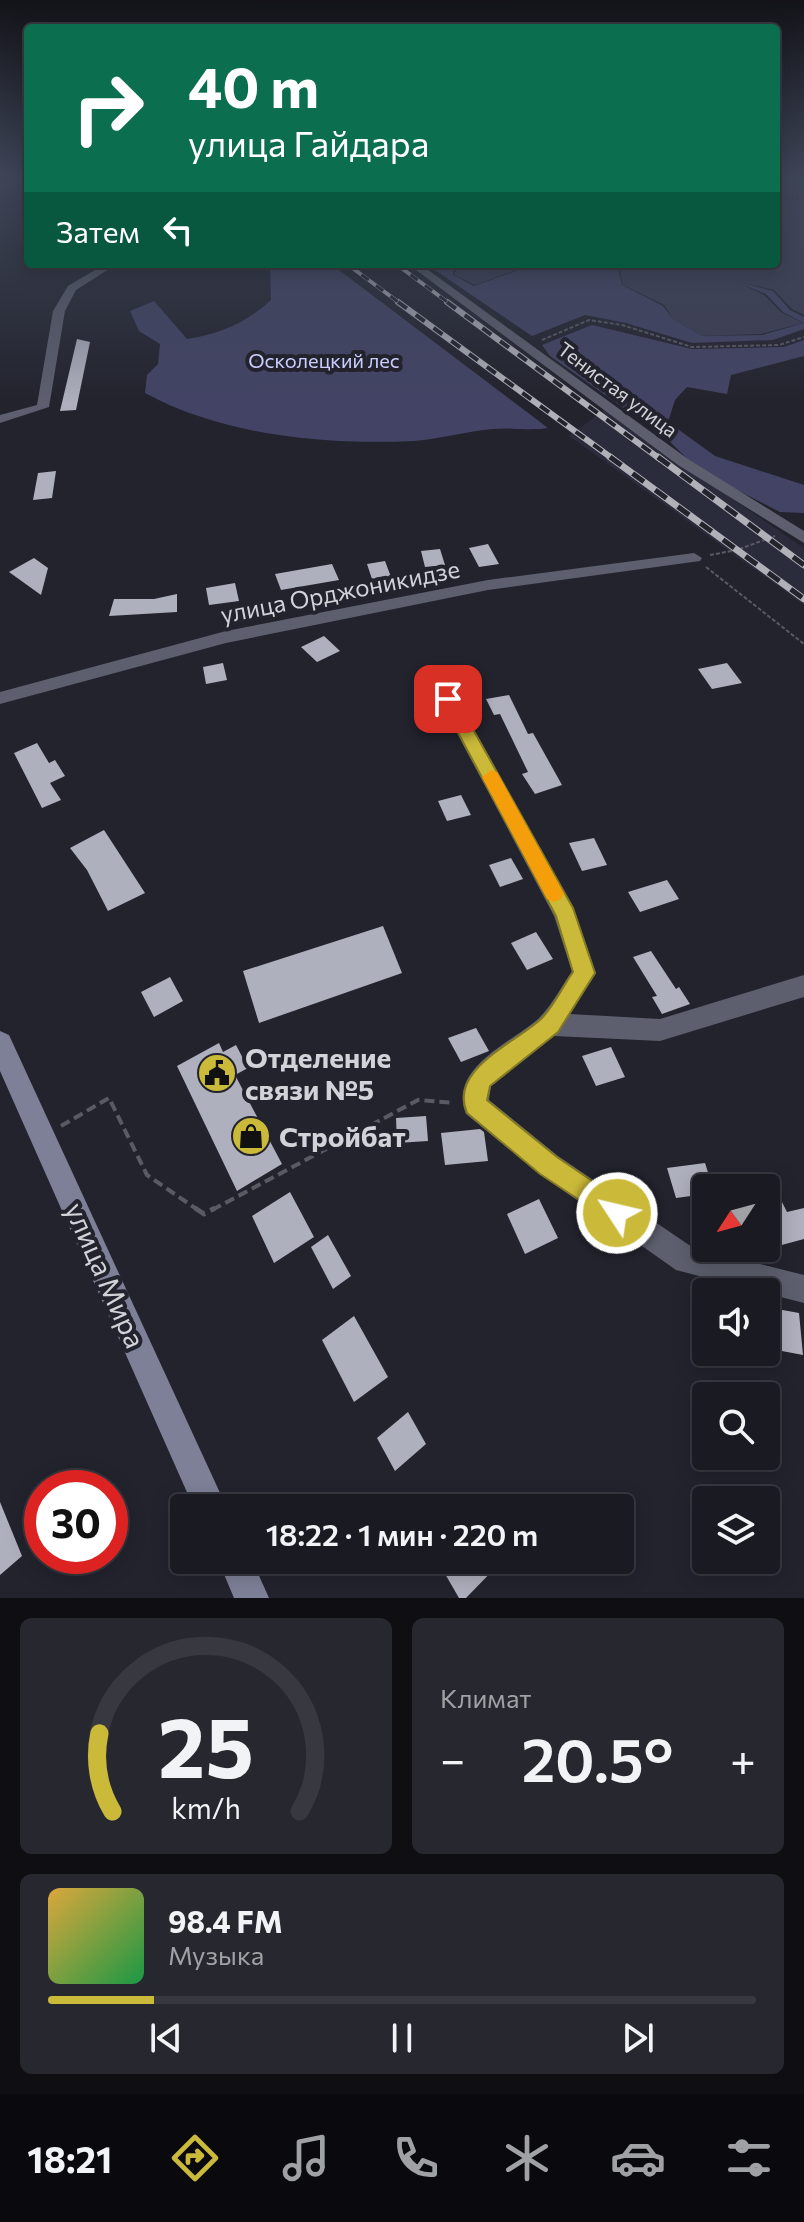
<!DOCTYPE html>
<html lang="ru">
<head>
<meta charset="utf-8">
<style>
	body { margin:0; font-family:Commissioner,sans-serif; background:#27272f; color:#f1f3f6; height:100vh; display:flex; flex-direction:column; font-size:30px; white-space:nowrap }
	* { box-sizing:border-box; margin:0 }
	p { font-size:26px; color:#9fa1a5 }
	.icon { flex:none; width:44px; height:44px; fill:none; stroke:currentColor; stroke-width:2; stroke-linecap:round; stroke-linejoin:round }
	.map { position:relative; height:1598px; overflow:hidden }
	.sheet { display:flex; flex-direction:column; gap:20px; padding:20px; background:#0e0e13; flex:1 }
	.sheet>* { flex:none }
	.hud { position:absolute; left:24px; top:24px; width:756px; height:244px; border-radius:8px; box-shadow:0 4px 20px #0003,0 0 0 2px #383840; background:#0b6e4f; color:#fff; overflow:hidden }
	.needle { width:52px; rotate:234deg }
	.fabs { position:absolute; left:692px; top:1174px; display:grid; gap:16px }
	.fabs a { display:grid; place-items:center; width:88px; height:88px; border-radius:8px; background:#1a1a22; box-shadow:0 4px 20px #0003,0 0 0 2px #383840; font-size:40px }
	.speed { position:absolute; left:24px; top:1470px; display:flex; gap:16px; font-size:40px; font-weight:700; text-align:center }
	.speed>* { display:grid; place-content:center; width:104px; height:104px; border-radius:50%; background:#1a1a22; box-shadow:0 4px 20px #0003,0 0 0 2px #383840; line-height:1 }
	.speed .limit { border:12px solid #d22; background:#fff; color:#111 }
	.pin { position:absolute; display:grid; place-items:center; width:68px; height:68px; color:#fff; margin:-34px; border-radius:16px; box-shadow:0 4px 12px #0006 }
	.me { position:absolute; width:88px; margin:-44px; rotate:305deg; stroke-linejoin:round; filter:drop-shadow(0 0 6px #0008) }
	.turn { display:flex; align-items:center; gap:28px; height:168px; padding:0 32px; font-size:36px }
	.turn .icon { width:104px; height:104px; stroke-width:2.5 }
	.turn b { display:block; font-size:56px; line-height:68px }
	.then { display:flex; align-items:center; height:76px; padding:0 32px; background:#0003; gap:16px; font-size:30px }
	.big { font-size:60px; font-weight:600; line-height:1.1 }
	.sheet .tile { flex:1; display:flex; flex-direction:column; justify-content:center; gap:12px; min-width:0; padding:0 28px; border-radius:12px; background:#27272f }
	.sheet .dial { align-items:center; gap:0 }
	.dial svg { height:208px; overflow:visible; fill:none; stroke:#383840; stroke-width:7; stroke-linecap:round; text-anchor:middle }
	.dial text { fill:#f1f3f6; stroke:none }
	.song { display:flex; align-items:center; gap:24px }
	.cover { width:96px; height:96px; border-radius:12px; background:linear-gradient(135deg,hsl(40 70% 55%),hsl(140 70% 35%)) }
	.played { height:8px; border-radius:4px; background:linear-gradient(90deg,#cbba39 15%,#383840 15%) }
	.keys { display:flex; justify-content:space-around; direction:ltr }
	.heat { display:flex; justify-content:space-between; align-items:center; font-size:44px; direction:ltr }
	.sheet .tiles { flex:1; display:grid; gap:20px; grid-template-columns:1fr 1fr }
	.tile:last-child { grid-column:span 2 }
	.trip { position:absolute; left:170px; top:1494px; width:464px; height:80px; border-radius:8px; background:#1a1a22; box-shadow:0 4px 20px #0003,0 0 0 2px #383840; font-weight:600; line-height:80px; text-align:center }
	.menu { display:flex; height:128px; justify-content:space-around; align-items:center; background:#0a0a0e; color:#9fa1a5 }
	.menu .icon { width:56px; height:56px }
	.menu .selected { color:#cbba39 }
	.menu b { font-size:36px; color:#f1f3f6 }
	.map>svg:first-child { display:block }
	.built { fill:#2a2b3b }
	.green { fill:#3d3e55 }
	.forest { fill:#434465 }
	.building { fill:#afb0bd }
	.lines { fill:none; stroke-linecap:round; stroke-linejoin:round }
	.path-far2 { stroke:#595a63; stroke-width:2; stroke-dasharray:4 2; stroke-linecap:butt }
	.path-far1 { stroke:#595a63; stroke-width:4; stroke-dasharray:10 5; stroke-linecap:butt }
	.path { stroke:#595a63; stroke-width:5; stroke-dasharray:12 6; stroke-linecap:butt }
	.street { fill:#5d5f6e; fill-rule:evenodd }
	.secondary { fill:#7e8098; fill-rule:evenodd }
	.rail-far2-casing { stroke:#b0b1b8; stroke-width:4 }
	.rail-far1-casing { stroke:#b0b1b8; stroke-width:6 }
	.rail-casing { stroke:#b0b1b8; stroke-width:7 }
	.rail-far2 { stroke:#22232d; stroke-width:3; stroke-dasharray:9; stroke-linecap:butt }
	.rail-far1 { stroke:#22232d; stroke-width:4; stroke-dasharray:11; stroke-linecap:butt }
	.rail { stroke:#22232d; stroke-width:5; stroke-dasharray:14; stroke-linecap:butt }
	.route { fill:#cbba39; stroke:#847925; stroke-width:2 }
	.slow { fill:#f59e0b }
	.labels { text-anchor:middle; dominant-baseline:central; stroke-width:8; stroke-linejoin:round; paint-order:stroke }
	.far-park-label { font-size:20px; fill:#cacefe; stroke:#22232d }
	.far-street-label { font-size:20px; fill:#d2d3d9; stroke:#22232d }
	.street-label { font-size:24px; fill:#d2d3d9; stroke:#22232d }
	.near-poi-label { font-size:28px; font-weight:bold; fill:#d2d3d9; stroke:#22232d; text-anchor:start }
	.near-street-label { font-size:28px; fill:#d2d3d9; stroke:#22232d }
</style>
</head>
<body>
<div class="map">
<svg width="804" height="1598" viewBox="0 0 804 1598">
	<rect width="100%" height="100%" fill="#22232d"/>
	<path class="built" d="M604 410 804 548V605L569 436Z"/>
	<path class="green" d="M776 179H804V315L792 309 774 290 738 282 764 295 781 312 803 323 761 334 702 336 673 319 664 305 623 285 618 264H776Z
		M447 264H513L519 269 475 285 454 275 456 269Z"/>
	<path class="forest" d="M270 264H331L548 428C529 431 512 427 493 429 467 431 441 439 414 441 326 445 224 436 145 393L147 375 158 364 160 344 139 331 130 311 154 301 187 339C221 334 246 323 271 300Z
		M426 264H444L454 269 453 275 474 286 521 269 515 264H581L596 268 617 264 622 285 663 306 673 319 702 336 762 335 804 323 783 312 766 294 735 281 773 291 790 310 804 317V329L773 340 692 343 626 323 585 315 532 336Z
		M592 325 692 349 784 347 804 340V356L731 375 727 394 687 387 675 400 668 422 715 456 804 485V513L780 512 700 471 666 438 550 356 542 345Z"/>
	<path class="building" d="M77 339 90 342 76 410 60 411Z
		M56 471 52 498 33 500 38 473Z
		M488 544 499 564 479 567 469 548Z
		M440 549 445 565 425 567 421 551Z
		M34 558 48 568 41 595 9 572Z
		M385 561 391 577 372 579 367 564Z
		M332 564 339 580 281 590 275 574Z
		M235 583 239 601 209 605 206 588Z
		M177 594V612L109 616 114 599H154Z
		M324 636 340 651 317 662 301 647Z
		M223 663 227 680 206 684 203 667Z
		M727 663 742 683 712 689 698 669Z
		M509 695 528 734 533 733 562 785 535 794 522 774 528 772 500 714 494 715 486 699Z
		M37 743 49 763 55 760 65 776 50 783 61 800 42 808 14 753Z
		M461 795 471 815 447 821 438 801Z
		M104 830 145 893 108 911 87 870 70 848Z
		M594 838 607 865 582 871 569 843Z
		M511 858 523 879 500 887 489 865Z
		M667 880 679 899 640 912 628 892Z
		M383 926 402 973 259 1023 243 971Z
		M536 932 553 959 527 970 511 943Z
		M651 951 676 989 679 987 690 1004 662 1014 652 997 657 996 633 957Z
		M170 977 183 1001 154 1017 141 992Z
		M476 1028 489 1051 461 1062 448 1038Z
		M219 1043 223 1052 236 1045 248 1068 235 1075 282 1164 237 1191 177 1066Z
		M611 1047 625 1077 596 1086 582 1056Z
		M426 1116 428 1141 397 1143 396 1118Z
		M480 1129 484 1132 488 1161 445 1165 441 1133Z
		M705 1163 713 1188H706V1194L676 1198 667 1168Z
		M290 1192 314 1237 274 1263 252 1216Z
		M539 1199 558 1238 525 1254 507 1214Z
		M782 1202 787 1212 804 1208V1239L778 1246 766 1220V1206Z
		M328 1235 351 1276 333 1289 311 1247Z
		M766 1307 799 1313 803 1355 766 1348Z
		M354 1316 388 1377 354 1402 322 1340Z
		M408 1412 426 1444 395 1471 377 1438Z
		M0 1502 22 1556 0 1575Z
		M437 1560H503L466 1598H459Z"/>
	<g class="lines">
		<path class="path-far2" d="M786 192 804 193
			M542 340 589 320 622 325 692 347 779 345 804 337
			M710 555 737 550 775 536
			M706 567 804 644"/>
		<path class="path-far1" d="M61 1126 109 1098 147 1175 198 1210
			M212 1210 418 1100 454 1103"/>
		<path class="path" d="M195 1208 204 1214 215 1208"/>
		<path class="street" d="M105 264H117L76 290 65 311 49 407 0 423V415L37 405 53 311 68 286Z
			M408 264H420L688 459 804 531V543L678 465Z
			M694 553 702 558 700 561 488 590 226 643 0 704V692L226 631 488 580Z
			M448 693 457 699 573 907 596 973 570 1014 660 1019 804 975V997L660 1041 554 1036 491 1086 489 1100 558 1156 692 1247 804 1275V1303L676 1270 540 1174 466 1114C447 1068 513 1042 539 1018 552 1005 562 986 572 971L554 916 439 699Z"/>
		<path class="secondary" d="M0 1031 9 1035 227 1508H194L0 1071Z
			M218 1560H252L269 1598H234Z"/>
		<defs>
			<path id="rail-far2" d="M347 264 401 304
				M396 264 450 304"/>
			<path id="rail-far1" d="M398 302 613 459
				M447 302 660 459"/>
			<path id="rail" d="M610 457 804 599
				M658 457 804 565"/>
		</defs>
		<use href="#rail-far2" class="rail-far2-casing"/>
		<use href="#rail-far1" class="rail-far1-casing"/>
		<use href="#rail" class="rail-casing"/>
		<use href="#rail-far2" class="rail-far2"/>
		<use href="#rail-far1" class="rail-far1"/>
		<use href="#rail" class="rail"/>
	</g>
	<linearGradient id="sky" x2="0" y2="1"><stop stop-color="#131319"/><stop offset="0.44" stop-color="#3e4557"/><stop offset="1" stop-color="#3e4557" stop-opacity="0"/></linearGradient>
	<rect width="804" height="403" fill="url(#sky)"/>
	<path class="route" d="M448 693 456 699 573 908 595 973 558 1032 490 1086 487 1100 557 1157 626 1204 630 1213 626 1222 617 1225 540 1174 467 1113C448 1069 516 1043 542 1018 554 1006 563 986 573 972L556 916 440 699Z"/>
	<path class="slow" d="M491 770 497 772 561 888 564 894 561 899 554 902 547 899 482 777Z"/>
	<defs>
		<symbol id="civic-disc" viewBox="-11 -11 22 22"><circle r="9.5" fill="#cbba39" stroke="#22232d"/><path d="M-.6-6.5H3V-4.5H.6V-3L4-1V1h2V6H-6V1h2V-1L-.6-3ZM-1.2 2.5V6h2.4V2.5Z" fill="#111"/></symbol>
		<symbol id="shop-disc" viewBox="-11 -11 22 22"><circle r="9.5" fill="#cbba39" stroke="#22232d"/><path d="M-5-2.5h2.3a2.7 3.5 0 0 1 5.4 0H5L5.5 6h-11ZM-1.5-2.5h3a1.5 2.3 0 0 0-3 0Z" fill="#111"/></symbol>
	</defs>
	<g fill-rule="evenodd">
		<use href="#civic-disc" x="195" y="1051" width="44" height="44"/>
		<use href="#shop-disc" x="229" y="1114" width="44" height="44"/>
	</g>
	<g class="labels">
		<g class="far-park-label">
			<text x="324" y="360">Осколецкий лес</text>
		</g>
		<g class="far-street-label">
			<text transform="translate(618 389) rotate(37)">Тенистая улица</text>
		</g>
		<g class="street-label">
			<text transform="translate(340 591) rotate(-11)">улица Орджоникидзе</text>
		</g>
		<g class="near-poi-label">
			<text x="245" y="1057">Отделение<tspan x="245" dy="32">связи №5</tspan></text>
			<text x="279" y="1136">Стройбат</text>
		</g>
		<g class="near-street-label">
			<text transform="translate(106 1275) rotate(66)">улица Мира</text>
		</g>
	</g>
</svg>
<div class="fabs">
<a><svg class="needle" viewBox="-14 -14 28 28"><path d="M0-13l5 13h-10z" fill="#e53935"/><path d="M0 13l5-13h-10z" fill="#9fa1a5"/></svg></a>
<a><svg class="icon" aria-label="sound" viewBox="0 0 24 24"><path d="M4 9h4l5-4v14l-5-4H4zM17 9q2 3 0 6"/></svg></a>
<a><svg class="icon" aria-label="search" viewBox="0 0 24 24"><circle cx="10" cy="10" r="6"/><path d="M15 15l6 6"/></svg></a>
<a><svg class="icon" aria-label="layers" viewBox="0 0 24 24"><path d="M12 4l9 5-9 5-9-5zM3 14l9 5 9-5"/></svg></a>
</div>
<div class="speed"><div class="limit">30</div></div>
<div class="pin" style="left:448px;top:699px;background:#d93025"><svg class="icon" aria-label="arrive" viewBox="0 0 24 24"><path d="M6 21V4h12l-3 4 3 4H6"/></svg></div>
<svg class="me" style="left:617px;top:1213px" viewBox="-20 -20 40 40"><circle r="17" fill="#cbba39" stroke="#fff" stroke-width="3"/><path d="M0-11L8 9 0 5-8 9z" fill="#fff"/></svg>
<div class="trip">18:22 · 1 мин · 220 m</div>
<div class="hud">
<div class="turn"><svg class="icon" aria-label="right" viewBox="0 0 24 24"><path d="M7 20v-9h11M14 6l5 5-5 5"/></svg><div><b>40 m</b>улица Гайдара</div></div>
<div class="then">Затем<svg class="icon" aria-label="left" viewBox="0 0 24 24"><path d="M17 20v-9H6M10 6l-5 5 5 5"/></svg></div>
</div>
</div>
<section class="sheet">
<div class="tiles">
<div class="tile dial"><svg viewBox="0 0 100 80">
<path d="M14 69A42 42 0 1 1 86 69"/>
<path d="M14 69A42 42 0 0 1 9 39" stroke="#cbba39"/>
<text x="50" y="56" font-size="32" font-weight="700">25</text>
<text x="50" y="72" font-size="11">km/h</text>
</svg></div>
<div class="tile"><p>Климат</p>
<div class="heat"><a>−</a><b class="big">20.5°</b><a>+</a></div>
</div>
<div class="tile">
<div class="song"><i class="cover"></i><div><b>98.4 FM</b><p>Музыка</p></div></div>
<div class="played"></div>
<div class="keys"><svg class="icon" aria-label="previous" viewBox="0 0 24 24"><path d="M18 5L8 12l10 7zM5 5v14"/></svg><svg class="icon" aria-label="pause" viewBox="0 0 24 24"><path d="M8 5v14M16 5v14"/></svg><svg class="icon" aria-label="next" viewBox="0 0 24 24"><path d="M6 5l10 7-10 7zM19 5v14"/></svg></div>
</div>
</div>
</section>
<nav class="menu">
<b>18:21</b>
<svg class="icon selected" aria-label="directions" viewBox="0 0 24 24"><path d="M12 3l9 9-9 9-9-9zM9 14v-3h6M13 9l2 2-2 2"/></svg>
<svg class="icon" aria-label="music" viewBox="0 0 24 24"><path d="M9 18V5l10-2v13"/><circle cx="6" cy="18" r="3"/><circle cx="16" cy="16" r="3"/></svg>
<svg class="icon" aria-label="phone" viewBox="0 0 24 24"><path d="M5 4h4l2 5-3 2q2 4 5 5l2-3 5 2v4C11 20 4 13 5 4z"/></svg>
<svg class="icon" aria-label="climate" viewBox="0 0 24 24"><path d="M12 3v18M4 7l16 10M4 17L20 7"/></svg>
<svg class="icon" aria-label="car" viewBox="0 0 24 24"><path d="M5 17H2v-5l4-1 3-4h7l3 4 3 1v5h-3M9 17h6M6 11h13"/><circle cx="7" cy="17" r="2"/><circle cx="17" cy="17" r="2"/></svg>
<svg class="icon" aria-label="filters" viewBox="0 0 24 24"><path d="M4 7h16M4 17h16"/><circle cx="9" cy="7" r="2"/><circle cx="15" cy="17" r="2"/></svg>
</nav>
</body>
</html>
